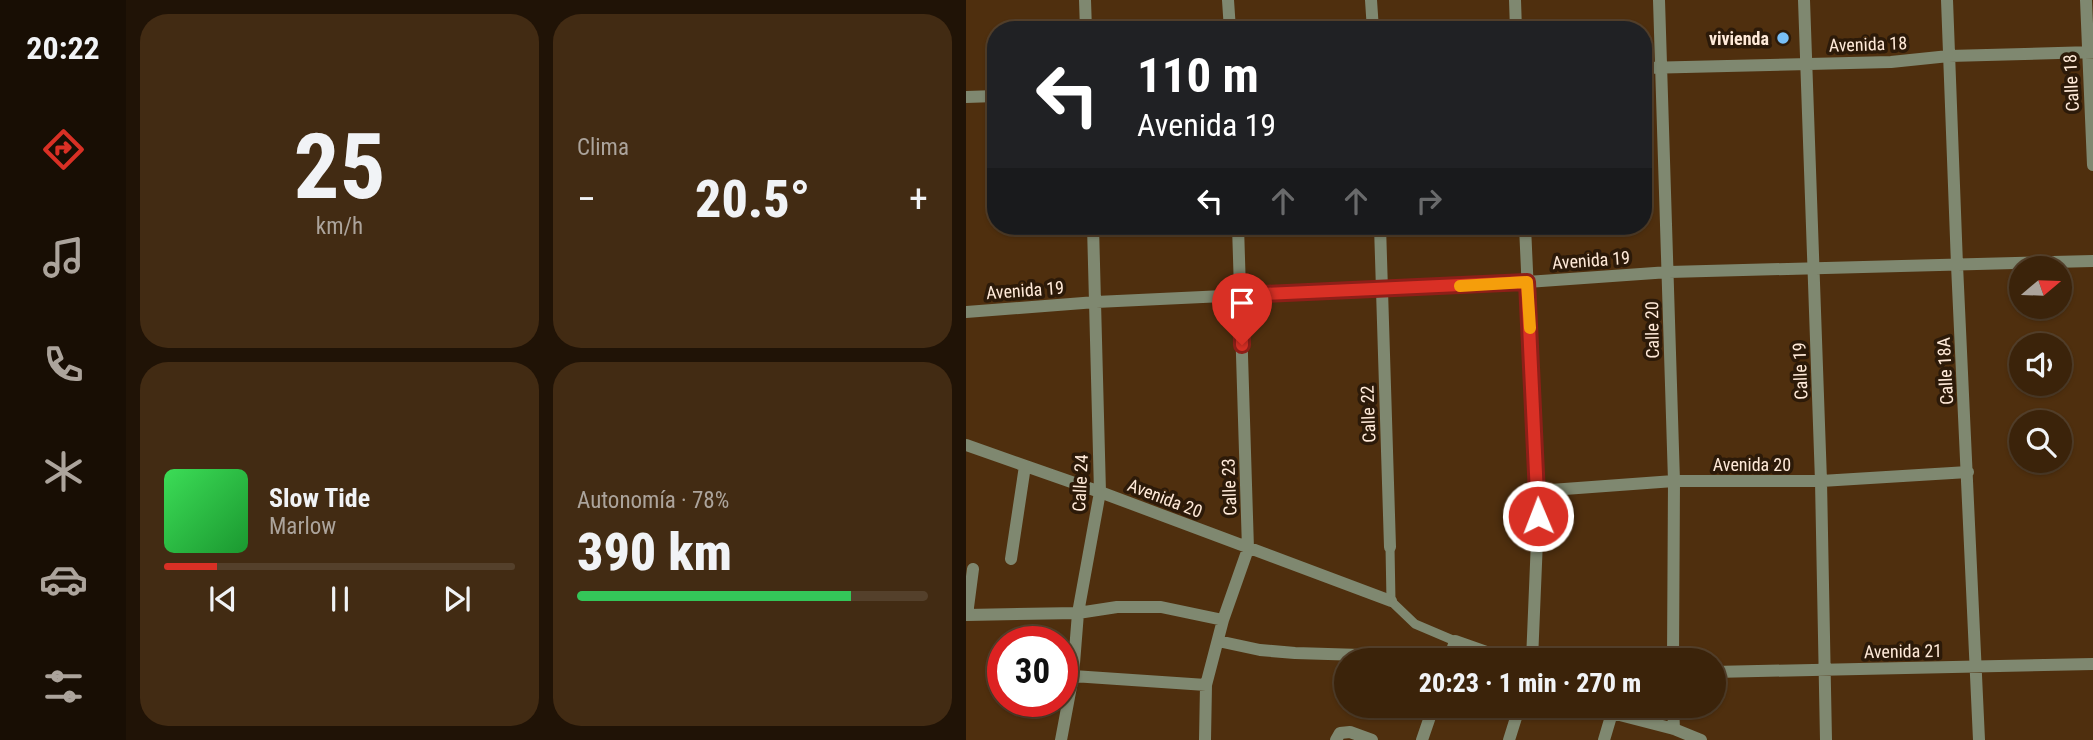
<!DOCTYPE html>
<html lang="es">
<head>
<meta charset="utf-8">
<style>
	body { margin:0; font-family:"Roboto Condensed",sans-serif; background:#422b13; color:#f1f3f6; height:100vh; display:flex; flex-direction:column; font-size:26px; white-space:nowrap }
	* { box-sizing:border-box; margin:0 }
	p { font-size:23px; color:#aca49c }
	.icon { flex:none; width:38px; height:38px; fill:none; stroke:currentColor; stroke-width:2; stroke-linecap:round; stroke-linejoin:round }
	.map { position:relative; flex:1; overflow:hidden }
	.side { display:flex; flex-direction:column; gap:14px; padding:14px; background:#201306; width:840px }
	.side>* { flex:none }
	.hud { position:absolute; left:21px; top:21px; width:665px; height:214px; border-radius:28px; box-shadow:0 2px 5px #0004,0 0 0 2px #54402b; background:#202124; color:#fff; overflow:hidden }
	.needle { width:46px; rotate:71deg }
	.buttons { position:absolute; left:1043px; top:256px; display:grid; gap:14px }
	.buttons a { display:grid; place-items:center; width:63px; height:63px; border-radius:50%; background:#3b230a; box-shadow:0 2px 5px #0004,0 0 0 2px #54402b; font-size:35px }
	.speed { position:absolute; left:21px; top:626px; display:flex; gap:14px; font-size:35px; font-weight:700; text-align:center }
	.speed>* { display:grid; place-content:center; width:91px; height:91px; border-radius:50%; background:#3b230a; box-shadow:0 2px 5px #0004,0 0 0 2px #54402b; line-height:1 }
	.speed .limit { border:10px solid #d22; background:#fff; color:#111 }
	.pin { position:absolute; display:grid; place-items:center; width:60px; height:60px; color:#fff; margin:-72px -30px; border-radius:50% 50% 50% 0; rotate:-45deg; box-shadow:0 0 7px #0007 }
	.pin .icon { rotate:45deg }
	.me { position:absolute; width:77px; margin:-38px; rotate:359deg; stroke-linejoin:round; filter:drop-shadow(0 0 5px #0008) }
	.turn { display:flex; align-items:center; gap:24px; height:147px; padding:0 35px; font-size:32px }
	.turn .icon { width:91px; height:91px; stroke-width:2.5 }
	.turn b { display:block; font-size:49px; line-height:60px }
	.lanes { display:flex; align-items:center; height:66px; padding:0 35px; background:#0003; justify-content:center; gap:35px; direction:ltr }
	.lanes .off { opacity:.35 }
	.big { font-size:52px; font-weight:800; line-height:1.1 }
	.side .tile { flex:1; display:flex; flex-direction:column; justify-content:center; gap:10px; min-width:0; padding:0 24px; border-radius:28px; background:#422b13 }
	.side .dial { align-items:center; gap:0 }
	.dial b { font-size:91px; line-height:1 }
	.song { display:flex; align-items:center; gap:21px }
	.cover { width:84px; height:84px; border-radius:10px; background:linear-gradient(135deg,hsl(130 70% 55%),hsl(130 70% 35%)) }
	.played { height:7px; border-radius:4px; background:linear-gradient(90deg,#d93025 15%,#54402b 15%) }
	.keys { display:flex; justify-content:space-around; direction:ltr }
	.heat { display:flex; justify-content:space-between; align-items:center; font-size:38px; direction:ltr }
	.charge { height:10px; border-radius:5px; background:linear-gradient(90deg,#34c759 78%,#54402b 0) }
	.side .tiles { flex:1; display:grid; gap:14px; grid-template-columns:repeat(2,1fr) }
	.trip { position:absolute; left:368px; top:648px; width:392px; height:70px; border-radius:35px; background:#3b230a; box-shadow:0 2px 5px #0004,0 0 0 2px #54402b; font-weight:800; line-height:70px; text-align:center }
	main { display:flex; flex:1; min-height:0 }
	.dock { display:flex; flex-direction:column; width:126px; justify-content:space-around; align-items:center; background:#180e04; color:#aca49c }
	.dock .icon { width:49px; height:49px }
	.dock .selected { color:#d93025 }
	.dock b { font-size:32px; color:#f1f3f6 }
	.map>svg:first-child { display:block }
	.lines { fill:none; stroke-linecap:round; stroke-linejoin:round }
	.pedestrian { stroke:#7f8870; stroke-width:9 }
	.minor { stroke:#7f8870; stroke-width:12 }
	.route-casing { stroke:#8d1f18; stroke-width:18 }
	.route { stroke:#d93025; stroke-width:12 }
	.slow { stroke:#f59e0b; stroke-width:12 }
	.poi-dot { fill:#78bff7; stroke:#2c1a09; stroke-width:2.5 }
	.labels { text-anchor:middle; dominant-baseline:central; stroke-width:7; stroke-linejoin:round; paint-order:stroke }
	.poi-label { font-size:18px; font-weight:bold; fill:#ffead9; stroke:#2c1a09; text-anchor:end }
	.street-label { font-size:18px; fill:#ffead9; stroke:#2c1a09 }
</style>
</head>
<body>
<main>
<nav class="dock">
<b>20:22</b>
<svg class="icon selected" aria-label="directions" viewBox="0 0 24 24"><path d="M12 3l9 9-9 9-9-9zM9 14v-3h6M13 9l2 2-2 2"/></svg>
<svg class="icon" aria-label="music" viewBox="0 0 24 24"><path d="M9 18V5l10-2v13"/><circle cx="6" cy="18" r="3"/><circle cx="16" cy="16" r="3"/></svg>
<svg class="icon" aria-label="phone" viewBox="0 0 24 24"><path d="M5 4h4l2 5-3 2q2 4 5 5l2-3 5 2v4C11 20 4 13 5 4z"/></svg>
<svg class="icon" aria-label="climate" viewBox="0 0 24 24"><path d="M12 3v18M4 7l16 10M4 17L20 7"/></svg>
<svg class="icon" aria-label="car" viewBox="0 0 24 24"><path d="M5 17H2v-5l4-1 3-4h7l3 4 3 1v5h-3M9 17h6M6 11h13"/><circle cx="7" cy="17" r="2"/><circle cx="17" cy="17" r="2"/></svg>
<svg class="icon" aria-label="filters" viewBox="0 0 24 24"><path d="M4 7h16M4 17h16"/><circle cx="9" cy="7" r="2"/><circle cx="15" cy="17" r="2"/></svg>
</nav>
<section class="side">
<div class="tiles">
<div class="tile dial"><b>25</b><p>km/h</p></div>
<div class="tile"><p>Clima</p>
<div class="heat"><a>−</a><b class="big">20.5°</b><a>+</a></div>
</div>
<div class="tile">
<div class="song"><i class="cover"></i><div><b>Slow Tide</b><p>Marlow</p></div></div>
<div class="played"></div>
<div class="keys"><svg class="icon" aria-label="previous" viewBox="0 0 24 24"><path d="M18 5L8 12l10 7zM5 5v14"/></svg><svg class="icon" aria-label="pause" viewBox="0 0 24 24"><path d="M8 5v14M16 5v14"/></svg><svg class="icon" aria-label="next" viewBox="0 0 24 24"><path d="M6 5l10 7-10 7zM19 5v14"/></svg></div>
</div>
<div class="tile"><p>Autonomía · 78%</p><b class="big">390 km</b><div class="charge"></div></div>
</div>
</section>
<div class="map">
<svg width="1127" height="740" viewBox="0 0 1127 740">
	<rect width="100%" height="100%" fill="#4f2f0e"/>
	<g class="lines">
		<path class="pedestrian" d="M424 547 425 601 449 624 489 641"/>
		<path class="minor" d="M119 0 120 30
			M262 0 264 30
			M405 0 407 30
			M549 0 550 30
			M693 0 708 481 707 660
			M838 0 855 481 860 740
			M981 0 991 265 1013 740
			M1120 0 1127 165
			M677 68 925 62 983 56 1127 52
			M0 97 30 96
			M414 226 424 547
			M559 226 572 516 566 660
			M0 312 130 302 561 282 703 272 1127 261
			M0 445 134 492 425 601
			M571 491 708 481H855L1002 472
			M45 559 59 466
			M7 569 1 615 112 613 151 607H195L257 620
			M252 641 294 650 329 653 395 655
			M483 660 489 641 543 660
			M747 672 1127 664
			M107 676 240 685
			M632 705 646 713 708 729 735 740
			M707 705 708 729
			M95 740 107 676 112 613 134 492 127 226
			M239 740 240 685 257 620 282 549 272 226
			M370 740 374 733 384 732 406 740
			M456 740 468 705
			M543 740 554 705
			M638 740 646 713"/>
	</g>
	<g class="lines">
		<defs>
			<path id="route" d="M276 345 275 295 561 282 572 516"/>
		</defs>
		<use href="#route" class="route-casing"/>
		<use href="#route" class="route"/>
		<path class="slow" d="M494 286 561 282 564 328"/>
	</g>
	<circle class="poi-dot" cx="817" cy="38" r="7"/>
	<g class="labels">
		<g class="poi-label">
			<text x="803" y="38">vivienda</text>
		</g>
		<g class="street-label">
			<text transform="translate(902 44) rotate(-2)">Avenida 18</text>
			<text transform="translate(1105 83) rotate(-93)">Calle 18</text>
			<text transform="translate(625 260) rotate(-4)">Avenida 19</text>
			<text transform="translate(59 290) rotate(-4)">Avenida 19</text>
			<text transform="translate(686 330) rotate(-91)">Calle 20</text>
			<text transform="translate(834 371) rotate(-92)">Calle 19</text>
			<text transform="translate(979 371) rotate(-93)">Calle 18A</text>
			<text transform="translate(402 414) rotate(-92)">Calle 22</text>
			<text x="786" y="464">Avenida 20</text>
			<text transform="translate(114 483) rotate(-87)">Calle 24</text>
			<text transform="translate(263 487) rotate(-92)">Calle 23</text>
			<text transform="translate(199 498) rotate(21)">Avenida 20</text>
			<text transform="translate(937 651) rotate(-1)">Avenida 21</text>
		</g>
	</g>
</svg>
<div class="buttons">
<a><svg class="needle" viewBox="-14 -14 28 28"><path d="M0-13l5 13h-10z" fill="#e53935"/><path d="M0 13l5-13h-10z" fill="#aca49c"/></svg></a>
<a><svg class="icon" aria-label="sound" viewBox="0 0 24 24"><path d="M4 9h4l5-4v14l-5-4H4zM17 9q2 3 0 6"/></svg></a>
<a><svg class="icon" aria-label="search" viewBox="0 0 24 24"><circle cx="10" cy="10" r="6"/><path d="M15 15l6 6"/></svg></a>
</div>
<div class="speed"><div class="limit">30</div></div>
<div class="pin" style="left:276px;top:345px;background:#d93025"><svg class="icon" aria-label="arrive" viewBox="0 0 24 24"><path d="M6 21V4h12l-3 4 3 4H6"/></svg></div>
<svg class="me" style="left:572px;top:516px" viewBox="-20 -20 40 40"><circle r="17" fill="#d93025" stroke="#fff" stroke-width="3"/><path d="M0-11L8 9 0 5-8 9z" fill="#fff"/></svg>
<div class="trip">20:23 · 1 min · 270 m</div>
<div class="hud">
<div class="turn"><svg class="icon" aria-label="left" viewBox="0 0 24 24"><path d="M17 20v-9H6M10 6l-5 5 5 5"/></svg><div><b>110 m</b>Avenida 19</div></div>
<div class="lanes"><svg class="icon" aria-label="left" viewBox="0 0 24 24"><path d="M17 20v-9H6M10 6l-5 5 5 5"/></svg><svg class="icon off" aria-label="ahead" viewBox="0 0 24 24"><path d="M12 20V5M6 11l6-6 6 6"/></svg><svg class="icon off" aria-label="ahead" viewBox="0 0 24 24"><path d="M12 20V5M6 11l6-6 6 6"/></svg><svg class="icon off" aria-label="right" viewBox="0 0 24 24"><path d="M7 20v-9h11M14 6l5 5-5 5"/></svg></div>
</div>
</div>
</main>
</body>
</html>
